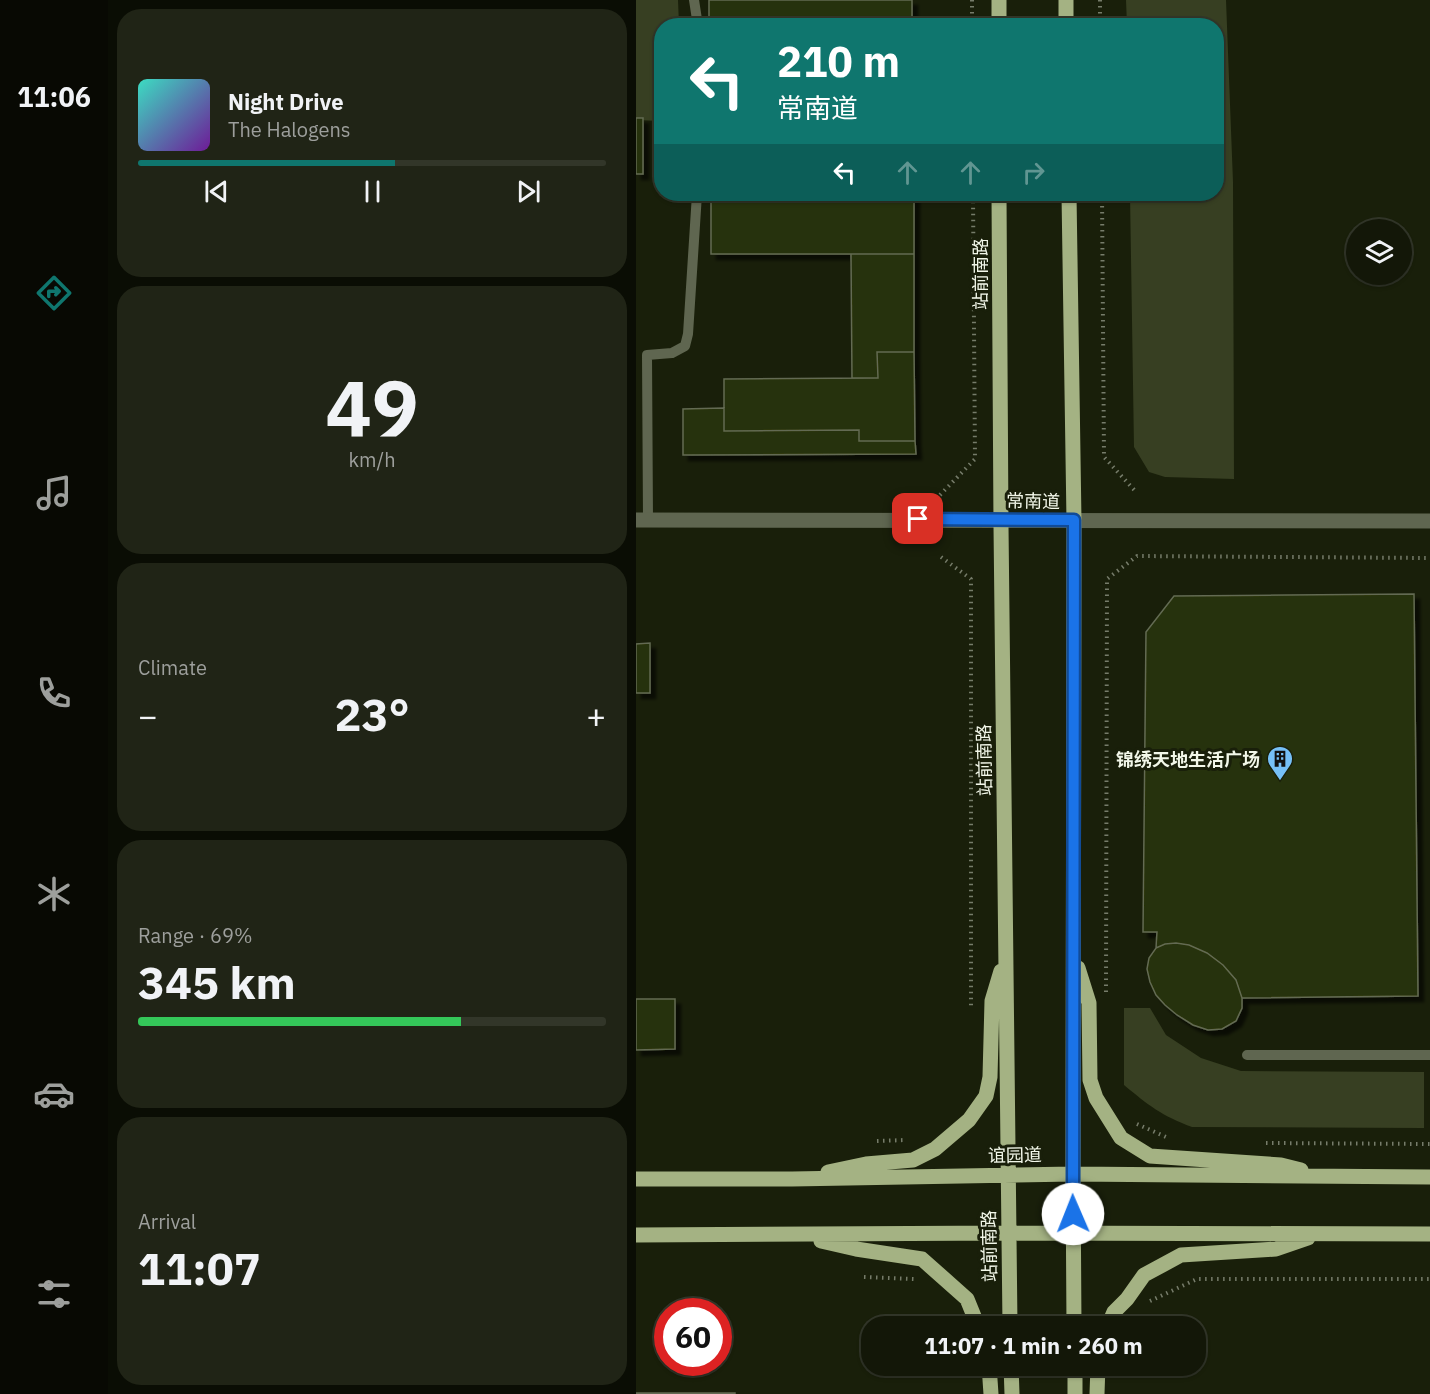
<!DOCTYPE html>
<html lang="en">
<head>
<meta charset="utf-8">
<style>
	body { margin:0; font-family:"IBM Plex Sans","Noto Sans SC",sans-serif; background:#202416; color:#f1f3f6; height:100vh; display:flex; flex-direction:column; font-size:22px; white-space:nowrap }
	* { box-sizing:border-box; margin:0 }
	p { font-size:20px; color:#9d9f9c }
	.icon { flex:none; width:33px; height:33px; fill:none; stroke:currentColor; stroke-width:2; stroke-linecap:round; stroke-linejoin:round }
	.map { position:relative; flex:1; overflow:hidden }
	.drawer { display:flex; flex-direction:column; gap:9px; padding:9px; background:#0a0d04; width:528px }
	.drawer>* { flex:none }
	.top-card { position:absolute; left:18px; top:18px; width:570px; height:183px; border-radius:24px; box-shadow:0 2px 4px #0004,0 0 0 2px #323629; background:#0f766e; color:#fff; overflow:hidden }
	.controls { position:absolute; left:710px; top:219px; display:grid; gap:12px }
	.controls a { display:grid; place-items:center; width:66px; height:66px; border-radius:50%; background:#131708; box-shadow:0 2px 4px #0004,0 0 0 2px #323629; font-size:30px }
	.speed { position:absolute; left:18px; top:1298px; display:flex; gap:12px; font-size:30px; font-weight:700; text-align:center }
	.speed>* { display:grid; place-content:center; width:78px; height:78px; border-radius:50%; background:#131708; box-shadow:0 2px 4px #0004,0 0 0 2px #323629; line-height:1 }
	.speed .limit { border:9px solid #d22; background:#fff; color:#111 }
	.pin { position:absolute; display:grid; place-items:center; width:51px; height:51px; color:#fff; margin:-26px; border-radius:12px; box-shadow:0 3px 9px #0006 }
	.me { position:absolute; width:66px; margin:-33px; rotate:359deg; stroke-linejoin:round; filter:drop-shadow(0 0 4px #0008) }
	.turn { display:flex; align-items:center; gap:21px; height:126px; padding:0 24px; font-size:27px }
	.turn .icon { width:78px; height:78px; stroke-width:2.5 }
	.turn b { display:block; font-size:42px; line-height:51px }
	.lanes { display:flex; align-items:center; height:57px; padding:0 24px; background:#0003; justify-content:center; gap:30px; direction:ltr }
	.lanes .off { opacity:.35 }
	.big { font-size:45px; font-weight:700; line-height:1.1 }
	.drawer .card { flex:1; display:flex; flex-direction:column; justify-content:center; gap:9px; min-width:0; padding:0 21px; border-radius:24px; background:#202416 }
	.drawer .dial { align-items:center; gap:0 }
	.dial b { font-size:78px; line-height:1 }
	.song { display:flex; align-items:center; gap:18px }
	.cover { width:72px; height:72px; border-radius:9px; background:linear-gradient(135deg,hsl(170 70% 55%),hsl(280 70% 35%)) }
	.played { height:6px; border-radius:3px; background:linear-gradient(90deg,#0f766e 55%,#323629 55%) }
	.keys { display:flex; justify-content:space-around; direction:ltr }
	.heat { display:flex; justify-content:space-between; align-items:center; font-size:33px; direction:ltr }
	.charge { height:9px; border-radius:4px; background:linear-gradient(90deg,#34c759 69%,#323629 0) }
	.trip { position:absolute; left:225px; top:1316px; width:345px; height:60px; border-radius:24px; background:#131708; box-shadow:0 2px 4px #0004,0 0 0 2px #323629; font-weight:700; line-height:60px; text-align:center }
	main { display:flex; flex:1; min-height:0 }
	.menu { display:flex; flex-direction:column; width:108px; justify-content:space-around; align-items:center; background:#080903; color:#9d9f9c }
	.menu .icon { width:42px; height:42px }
	.menu .selected { color:#0f766e }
	.menu b { font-size:27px; color:#f1f3f6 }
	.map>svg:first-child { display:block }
	.green { fill:#373f22 }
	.building { fill:#273107; stroke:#636b53; stroke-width:1.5; filter:url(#shadow) }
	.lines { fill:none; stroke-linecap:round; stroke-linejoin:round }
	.path { stroke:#767c6a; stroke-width:4; stroke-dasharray:1.5 4.5; stroke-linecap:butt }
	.service { stroke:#5f6650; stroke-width:10 }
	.tertiary { stroke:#5f6650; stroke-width:15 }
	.primary { stroke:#a4b283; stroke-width:15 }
	.route-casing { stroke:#114b97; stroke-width:15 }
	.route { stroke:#1a73e8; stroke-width:10 }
	.labels { text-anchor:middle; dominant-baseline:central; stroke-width:6; stroke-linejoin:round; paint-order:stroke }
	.street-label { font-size:18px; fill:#f2f7e9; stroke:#191f0a }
	.poi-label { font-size:18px; font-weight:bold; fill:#f2f7e9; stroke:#191f0a; text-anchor:end }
</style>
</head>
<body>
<main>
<nav class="menu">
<b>11:06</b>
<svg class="icon selected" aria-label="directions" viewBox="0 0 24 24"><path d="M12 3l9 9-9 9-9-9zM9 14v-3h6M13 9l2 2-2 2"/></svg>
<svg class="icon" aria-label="music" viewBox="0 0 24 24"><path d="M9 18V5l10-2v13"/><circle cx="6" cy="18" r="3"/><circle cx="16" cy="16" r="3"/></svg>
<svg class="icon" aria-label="phone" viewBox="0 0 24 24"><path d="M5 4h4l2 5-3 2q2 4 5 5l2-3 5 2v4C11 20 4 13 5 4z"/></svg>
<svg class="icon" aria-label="climate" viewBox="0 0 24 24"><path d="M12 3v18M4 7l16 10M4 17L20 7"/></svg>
<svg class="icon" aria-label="car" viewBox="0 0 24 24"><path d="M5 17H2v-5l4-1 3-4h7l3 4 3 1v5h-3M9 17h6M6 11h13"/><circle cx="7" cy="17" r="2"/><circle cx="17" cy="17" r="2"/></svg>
<svg class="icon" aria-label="filters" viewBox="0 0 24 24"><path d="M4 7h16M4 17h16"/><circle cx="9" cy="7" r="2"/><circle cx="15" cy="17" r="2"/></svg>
</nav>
<section class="drawer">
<div class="card">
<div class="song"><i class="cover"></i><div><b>Night Drive</b><p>The Halogens</p></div></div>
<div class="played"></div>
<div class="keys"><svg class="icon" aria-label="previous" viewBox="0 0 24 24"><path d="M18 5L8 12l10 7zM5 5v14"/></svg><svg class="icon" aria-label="pause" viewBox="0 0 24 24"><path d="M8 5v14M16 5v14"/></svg><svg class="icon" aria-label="next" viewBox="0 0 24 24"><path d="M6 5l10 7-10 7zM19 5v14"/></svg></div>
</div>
<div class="card dial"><b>49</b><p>km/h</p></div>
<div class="card"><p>Climate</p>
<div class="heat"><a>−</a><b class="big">23°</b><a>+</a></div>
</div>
<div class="card"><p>Range · 69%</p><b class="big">345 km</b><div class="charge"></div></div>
<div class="card"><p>Arrival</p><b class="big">11:07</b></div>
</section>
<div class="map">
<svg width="794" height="1394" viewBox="0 0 794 1394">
	<defs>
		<filter id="shadow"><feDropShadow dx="5.5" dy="5.5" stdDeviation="1.5" flood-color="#0009"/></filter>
	</defs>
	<rect width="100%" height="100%" fill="#191f0a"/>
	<path class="green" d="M0 0H42L43 25 26 26 25 121 0 120Z
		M490 0H590L597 182 598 479 529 477 513 472 498 447 494 194H580V26L491 25Z
		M488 1008H514L530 1035 565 1058 605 1071 788 1072V1128L556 1127C526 1116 512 1105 488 1085Z"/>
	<path class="building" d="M73 0H276V26H73Z
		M0 118H7V174H0Z
		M75 194H278V254H75Z
		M215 254H278V352H241L242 378H216Z
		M241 352H278L279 441H223V430L88 431V379L242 378Z
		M88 408V431L223 430V441H279L280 454 47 455V409Z
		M778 594 782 996 606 998 600 980 587 965 571 953 553 945 540 943 529 944 520 948 521 932H507L510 632 538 596Z
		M14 643V693H0V644Z
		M540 943 553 945 571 953 587 965 600 980 606 998V1008L600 1021 586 1029 572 1030 557 1025 541 1015 529 1005 520 995 514 982 511 969 513 958 520 948 529 944Z
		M0 999H39V1049L0 1050Z
		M0 1393H99V1394H0Z"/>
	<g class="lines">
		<path class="path" d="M336 0V26
			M464 0V26
			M466 194 468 457 501 493
			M304 495 339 459 337 194
			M305 557 335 579V1006
			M470 992 471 579 501 556 794 558
			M501 1124 530 1137
			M241 1141 270 1140
			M630 1143 794 1144
			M228 1277 278 1279 281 1281
			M514 1301 561 1279H794"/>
		<path class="service" d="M58 0 62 26
			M12 520 11 355 36 353 49 346 52 334 61 194
			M611 1055H794"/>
		<path class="tertiary" d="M0 520 794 521"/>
		<path class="primary" d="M363 0V26
			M430 0V26
			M363 194 365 526 374 1326
			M433 194 438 521 437 1174 438 1326
			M442 968 453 1003 454 1080 460 1098 485 1138 514 1156 645 1165 665 1170
			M192 1172 230 1164 277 1160 299 1149 333 1120 350 1096 354 1077 356 1001 365 971
			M0 1179H156L437 1174 794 1177
			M0 1235 372 1233 794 1234
			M185 1241 220 1249 286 1259 331 1299 342 1326
			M472 1326 478 1312 491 1299 508 1275 545 1255 640 1249 672 1238
			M353 1365 355 1394
			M375 1365 376 1394
			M439 1365V1394
			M461 1394 462 1365"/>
	</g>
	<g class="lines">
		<defs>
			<path id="route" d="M282 519 438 520 437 1214"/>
		</defs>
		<use href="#route" class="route-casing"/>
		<use href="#route" class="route"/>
	</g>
	<defs>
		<symbol id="building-pin" viewBox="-11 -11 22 30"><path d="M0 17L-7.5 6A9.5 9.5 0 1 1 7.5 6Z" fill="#76c0f7" stroke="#191f0a"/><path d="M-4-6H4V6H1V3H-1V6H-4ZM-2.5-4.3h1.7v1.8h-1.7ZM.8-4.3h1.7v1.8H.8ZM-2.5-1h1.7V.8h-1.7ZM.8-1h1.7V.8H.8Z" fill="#111"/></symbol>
	</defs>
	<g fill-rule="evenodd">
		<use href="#building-pin" x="629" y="744" width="30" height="40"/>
	</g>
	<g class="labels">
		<g class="street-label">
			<text transform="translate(344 274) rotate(-90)">站前南路</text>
			<text transform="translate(397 501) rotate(1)">常南道</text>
			<text transform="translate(348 760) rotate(-91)">站前南路</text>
			<text transform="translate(379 1155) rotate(-1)">谊园道</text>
			<text transform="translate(353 1246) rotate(-91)">站前南路</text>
		</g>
		<g class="poi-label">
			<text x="624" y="759">锦绣天地生活广场</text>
		</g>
	</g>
</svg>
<div class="controls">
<a><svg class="icon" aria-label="layers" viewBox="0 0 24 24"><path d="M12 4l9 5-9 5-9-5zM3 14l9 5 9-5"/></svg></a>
</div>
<div class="speed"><div class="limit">60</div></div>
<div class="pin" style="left:282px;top:519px;background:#d93025"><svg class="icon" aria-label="arrive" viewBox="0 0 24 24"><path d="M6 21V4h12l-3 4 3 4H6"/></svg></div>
<svg class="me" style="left:437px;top:1214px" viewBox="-20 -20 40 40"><circle r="19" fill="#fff"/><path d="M0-13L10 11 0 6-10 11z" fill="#1a73e8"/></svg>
<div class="trip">11:07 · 1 min · 260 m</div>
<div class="top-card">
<div class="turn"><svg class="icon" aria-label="left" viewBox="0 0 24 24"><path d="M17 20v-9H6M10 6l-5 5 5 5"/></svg><div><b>210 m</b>常南道</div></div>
<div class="lanes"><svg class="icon" aria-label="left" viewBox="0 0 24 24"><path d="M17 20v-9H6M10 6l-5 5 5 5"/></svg><svg class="icon off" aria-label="ahead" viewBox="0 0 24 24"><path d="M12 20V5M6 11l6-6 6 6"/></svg><svg class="icon off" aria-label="ahead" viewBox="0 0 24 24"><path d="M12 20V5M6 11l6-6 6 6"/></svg><svg class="icon off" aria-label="right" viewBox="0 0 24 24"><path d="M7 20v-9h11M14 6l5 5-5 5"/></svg></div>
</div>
</div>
</main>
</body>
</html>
